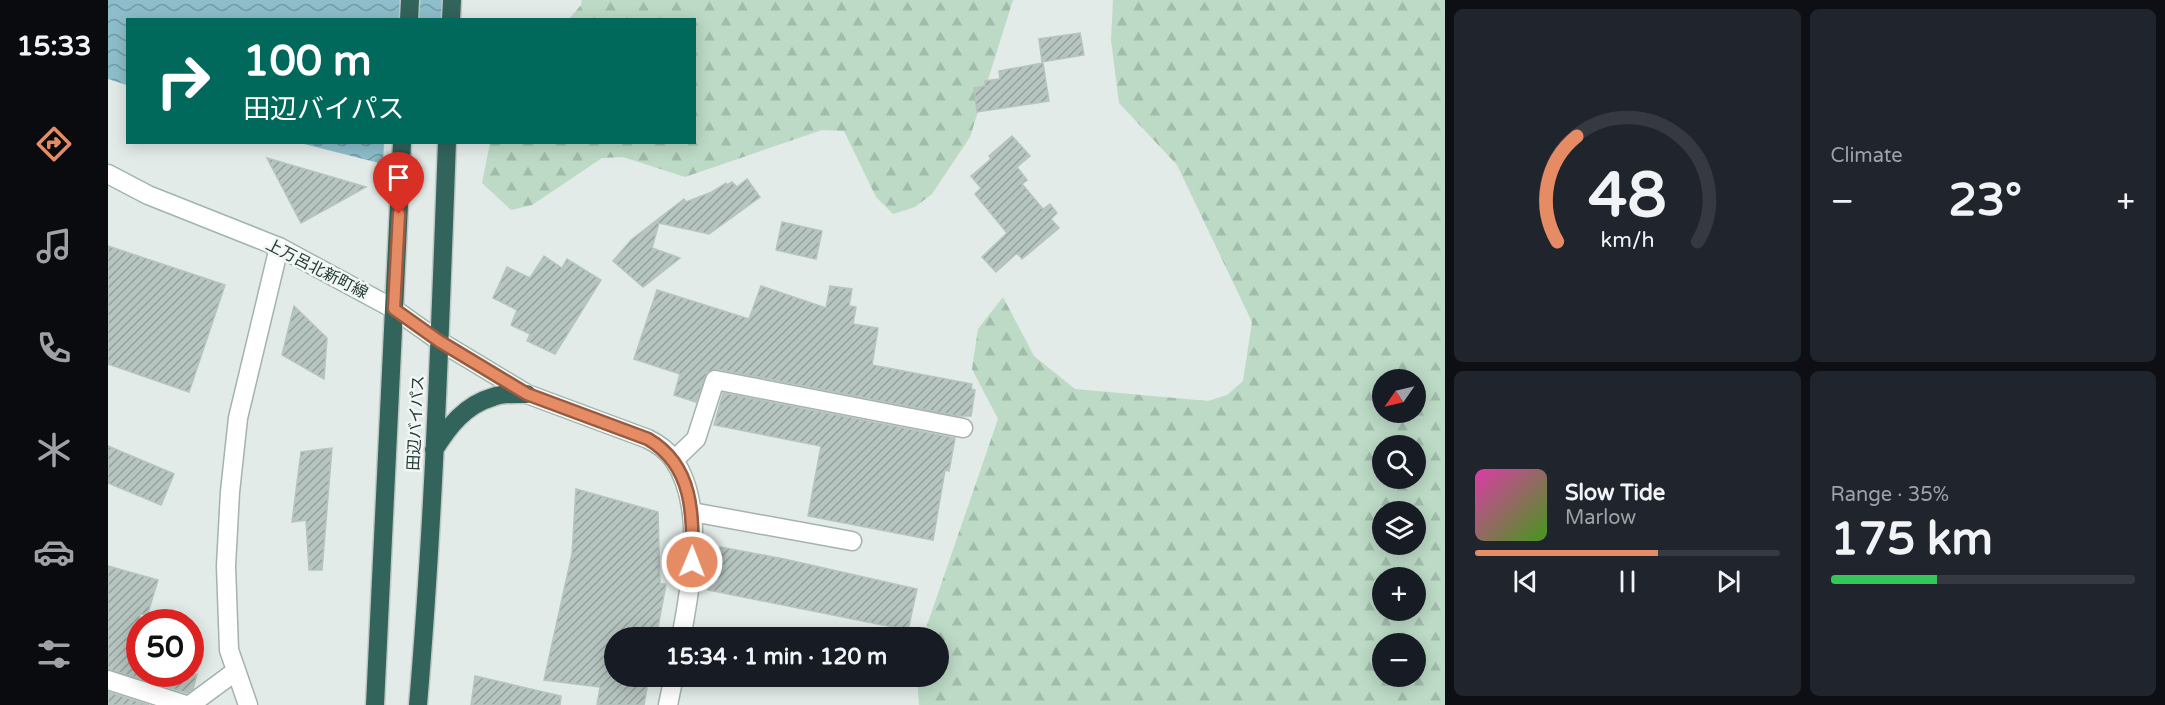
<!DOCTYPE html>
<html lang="en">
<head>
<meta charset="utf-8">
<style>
	body { margin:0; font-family:"Varela Round","Noto Sans JP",sans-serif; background:#20242c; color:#f1f3f6; height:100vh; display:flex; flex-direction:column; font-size:22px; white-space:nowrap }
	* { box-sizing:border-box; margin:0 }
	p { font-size:20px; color:#9ea1a6 }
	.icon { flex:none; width:33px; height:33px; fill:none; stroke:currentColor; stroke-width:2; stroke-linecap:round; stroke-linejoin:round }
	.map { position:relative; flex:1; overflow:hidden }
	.drawer { display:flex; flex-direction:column; gap:9px; padding:9px; background:#0d0f14; width:720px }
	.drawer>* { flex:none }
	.hud { position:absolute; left:18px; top:18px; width:570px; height:126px; border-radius:0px; box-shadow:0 3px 15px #0003; background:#00695c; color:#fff; overflow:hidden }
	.needle { width:39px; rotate:236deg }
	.controls { position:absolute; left:1264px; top:369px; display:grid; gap:12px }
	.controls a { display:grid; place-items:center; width:54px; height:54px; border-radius:50%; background:#171b24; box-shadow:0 3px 15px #0003; font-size:30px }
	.speed { position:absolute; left:18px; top:609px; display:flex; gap:12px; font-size:30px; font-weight:700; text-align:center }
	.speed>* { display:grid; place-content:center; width:78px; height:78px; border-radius:50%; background:#171b24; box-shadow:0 3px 15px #0003; line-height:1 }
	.speed .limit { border:9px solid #d22; background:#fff; color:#111 }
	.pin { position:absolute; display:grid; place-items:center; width:51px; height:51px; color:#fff; margin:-62px -26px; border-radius:50% 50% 50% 0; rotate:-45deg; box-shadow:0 0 6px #0007 }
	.pin .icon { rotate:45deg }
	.me { position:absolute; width:66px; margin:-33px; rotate:1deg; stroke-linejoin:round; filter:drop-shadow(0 0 4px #0008) }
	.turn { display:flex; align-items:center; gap:21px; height:126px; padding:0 18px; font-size:27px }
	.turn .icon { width:78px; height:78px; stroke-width:2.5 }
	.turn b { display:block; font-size:42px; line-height:51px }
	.big { font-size:45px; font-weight:800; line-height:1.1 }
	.drawer .card { flex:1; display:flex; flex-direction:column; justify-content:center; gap:9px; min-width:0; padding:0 21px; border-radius:9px; background:#20242c }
	.drawer .dial { align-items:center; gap:0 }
	.dial svg { height:156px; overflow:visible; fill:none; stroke:#363941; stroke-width:7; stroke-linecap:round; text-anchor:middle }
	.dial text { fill:#f1f3f6; stroke:none }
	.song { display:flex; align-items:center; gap:18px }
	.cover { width:72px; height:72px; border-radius:9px; background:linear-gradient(135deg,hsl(320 70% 55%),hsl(100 70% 35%)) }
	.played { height:6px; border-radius:3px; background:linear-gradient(90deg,#e68c64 60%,#363941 60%) }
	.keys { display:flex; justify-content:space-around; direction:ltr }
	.heat { display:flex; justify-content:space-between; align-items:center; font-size:33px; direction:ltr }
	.charge { height:9px; border-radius:4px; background:linear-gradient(90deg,#34c759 35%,#363941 0) }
	.drawer .tiles { flex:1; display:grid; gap:9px; grid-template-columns:repeat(2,1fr) }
	.trip { position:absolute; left:496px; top:627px; width:345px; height:60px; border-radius:30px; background:#171b24; box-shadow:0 3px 15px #0003; font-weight:800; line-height:60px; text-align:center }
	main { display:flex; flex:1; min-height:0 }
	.tab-bar { display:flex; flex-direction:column; width:108px; justify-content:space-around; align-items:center; background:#090b0e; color:#9ea1a6 }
	.tab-bar .icon { width:42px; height:42px }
	.tab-bar .active { color:#e68c64 }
	.tab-bar b { font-size:27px; color:#f1f3f6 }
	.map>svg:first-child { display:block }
	.forest { fill:url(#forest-firs); fill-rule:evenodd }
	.water { fill:url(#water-waves) }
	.building { fill:url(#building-hatch); stroke:#b5c4be; stroke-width:1.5 }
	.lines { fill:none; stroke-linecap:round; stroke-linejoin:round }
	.street-casing { stroke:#a5b2ae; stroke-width:21 }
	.secondary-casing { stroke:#a1b5af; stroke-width:21 }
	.highway-casing { stroke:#c1c8c6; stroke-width:21 }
	.street { stroke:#fff; stroke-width:18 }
	.secondary { stroke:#fff; stroke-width:18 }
	.highway { stroke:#32645c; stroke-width:18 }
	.route-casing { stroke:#965b41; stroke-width:15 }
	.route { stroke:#e68c64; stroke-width:10 }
	.labels { text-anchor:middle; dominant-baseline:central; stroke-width:5; stroke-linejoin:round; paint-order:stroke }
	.street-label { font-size:16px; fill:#233a35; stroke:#f2f7f5 }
</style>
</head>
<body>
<main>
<nav class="tab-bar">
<b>15:33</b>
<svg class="icon active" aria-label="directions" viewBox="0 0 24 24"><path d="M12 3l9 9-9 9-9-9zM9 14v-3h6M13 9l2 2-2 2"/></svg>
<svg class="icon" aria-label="music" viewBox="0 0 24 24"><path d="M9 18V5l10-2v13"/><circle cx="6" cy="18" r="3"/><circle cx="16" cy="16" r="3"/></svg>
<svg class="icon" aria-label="phone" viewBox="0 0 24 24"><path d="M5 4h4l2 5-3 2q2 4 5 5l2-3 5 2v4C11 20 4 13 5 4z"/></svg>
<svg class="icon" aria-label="climate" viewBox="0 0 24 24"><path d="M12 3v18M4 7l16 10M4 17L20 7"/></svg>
<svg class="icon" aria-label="car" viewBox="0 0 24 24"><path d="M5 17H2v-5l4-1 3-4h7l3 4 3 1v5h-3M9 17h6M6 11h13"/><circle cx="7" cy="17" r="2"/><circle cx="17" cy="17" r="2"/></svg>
<svg class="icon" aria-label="filters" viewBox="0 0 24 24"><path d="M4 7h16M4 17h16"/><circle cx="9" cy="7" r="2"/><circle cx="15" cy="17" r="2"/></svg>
</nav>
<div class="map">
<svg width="1337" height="705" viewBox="0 0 1337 705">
	<defs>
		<pattern id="forest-firs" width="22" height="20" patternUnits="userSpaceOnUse" patternTransform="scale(1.5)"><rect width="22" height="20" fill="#bcdac6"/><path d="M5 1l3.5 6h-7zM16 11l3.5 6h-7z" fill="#a1bcab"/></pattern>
		<pattern id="water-waves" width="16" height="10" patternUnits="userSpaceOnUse" patternTransform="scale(1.5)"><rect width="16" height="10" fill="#8ebecb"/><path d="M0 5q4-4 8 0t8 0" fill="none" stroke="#749ba6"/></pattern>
		<pattern id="building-hatch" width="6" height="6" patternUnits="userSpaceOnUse" patternTransform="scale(1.5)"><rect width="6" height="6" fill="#b7c5c0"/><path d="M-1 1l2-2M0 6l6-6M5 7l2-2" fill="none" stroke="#94a19d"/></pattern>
	</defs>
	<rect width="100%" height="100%" fill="#e2ebe7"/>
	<path class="forest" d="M474 0H905L862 137 824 194 807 207 785 214 768 197 736 131 714 130 577 177 515 157 494 158 424 205 403 210 374 183 382 143 586 142V20L461 19 473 5Z
		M1005 0H1337V705H811L809 677 831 676V638L815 637 890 419 864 369 870 329 895 297 926 356 967 389 1100 401 1119 395 1135 381 1144 322 1069 165 1011 103 1003 40ZM1275 380H1308V412H1275ZM1275 446H1308V478H1275ZM1275 512H1308V544H1275ZM1275 578H1308V610H1275ZM1275 644H1308V676H1275Z"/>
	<path class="water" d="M0 0H353L342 19 20 20 19 85 0 79Z
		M192 143H276L275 164Z"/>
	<path class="building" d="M972 33 976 55 934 62 931 39Z
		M935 63 941 101 869 112 866 88 877 86V81L892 79 891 71Z
		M904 136 922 156 909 167 919 180 914 184 935 209 942 204 949 213 943 219 951 228 914 259 909 253 888 272 874 257 899 233 867 194 873 188 863 176 883 159 881 156Z
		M159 158 258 187 193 223Z
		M639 179 652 197 601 234 551 223 544 248 572 258 535 287 505 261 523 240 576 199 578 202 604 192 618 183 619 185 624 182 629 187Z
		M674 222 714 231 708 259 668 250Z
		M0 246 117 285 81 392 0 364Z
		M436 256 454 268 459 259 493 280 447 354 419 341 422 334 403 325 409 310 385 298 399 267 422 278Z
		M653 286 718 308 722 286 744 289 741 306 748 307 745 324 770 328 764 365 864 384 863 389 867 390 863 416H850L609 369 599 372 588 402 566 395 572 374 526 359 549 290 641 319Z
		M186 306 219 338 216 379 174 355Z
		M615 393 847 438 841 471 837 470 825 540 700 516 713 446 606 425Z
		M0 446 66 474 53 505 0 483Z
		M224 448 214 570H201L198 520 184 522 193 452Z
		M468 489 550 512 552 584H558L548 638H507V676H541L536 705H489L492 687 436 680 464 554Z
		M612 547 676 559 809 589 800 630 600 590 608 549H612Z
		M0 566 50 580 39 616 32 613V674H89L85 689 79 693 0 669Z
		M367 676 453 696 452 705H363Z
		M0 692 41 705H0Z"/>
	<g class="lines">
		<defs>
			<path id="street" d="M566 460 588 439 607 380 855 428
				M584 512 744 541
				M0 680 78 705
				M82 705 128 671
				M140 705 121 650 118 566 122 492 130 418 171 247"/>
			<path id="secondary" d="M0 174 40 195 171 247 286 309 331 341 419 394 540 439C550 444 559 450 565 459 598 505 583 586 573 638
				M560 705 566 676"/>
			<path id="highway" d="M301 20 302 0
				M343 20 344 0
				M326 450C341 426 357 405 385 397 395 393 408 394 419 394
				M267 705 294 142
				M310 705C326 518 332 330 339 142"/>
		</defs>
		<use href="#street" class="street-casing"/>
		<use href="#secondary" class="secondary-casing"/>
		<use href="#highway" class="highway-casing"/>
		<use href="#street" class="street"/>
		<use href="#secondary" class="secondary"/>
		<use href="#highway" class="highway"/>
	</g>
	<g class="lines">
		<defs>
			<path id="route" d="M291 214 286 309 331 341 419 394 540 439C586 466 585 515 584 562"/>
		</defs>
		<use href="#route" class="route-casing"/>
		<use href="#route" class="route"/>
	</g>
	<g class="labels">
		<g class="street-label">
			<text transform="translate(209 269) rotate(27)">上万呂北新町線</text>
			<text transform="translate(308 423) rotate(-87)">田辺バイパス</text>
		</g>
	</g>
</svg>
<div class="controls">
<a><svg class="needle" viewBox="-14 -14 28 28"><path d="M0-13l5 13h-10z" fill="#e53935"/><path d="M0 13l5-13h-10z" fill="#9ea1a6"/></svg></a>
<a><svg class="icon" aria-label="search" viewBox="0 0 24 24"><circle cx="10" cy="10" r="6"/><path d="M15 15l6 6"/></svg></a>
<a><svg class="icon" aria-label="layers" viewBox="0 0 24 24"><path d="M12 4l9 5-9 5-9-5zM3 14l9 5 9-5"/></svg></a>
<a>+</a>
<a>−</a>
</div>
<div class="speed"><div class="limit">50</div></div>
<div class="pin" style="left:291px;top:214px;background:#d93025"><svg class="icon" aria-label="arrive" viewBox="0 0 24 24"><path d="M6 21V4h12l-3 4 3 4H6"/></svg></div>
<svg class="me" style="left:584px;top:562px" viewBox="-20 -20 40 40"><circle r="17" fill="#e68c64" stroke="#fff" stroke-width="3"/><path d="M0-11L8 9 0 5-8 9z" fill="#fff"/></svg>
<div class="trip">15:34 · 1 min · 120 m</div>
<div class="hud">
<div class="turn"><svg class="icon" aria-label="right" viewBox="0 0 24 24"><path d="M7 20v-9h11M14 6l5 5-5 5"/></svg><div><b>100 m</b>田辺バイパス</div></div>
</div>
</div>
<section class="drawer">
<div class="tiles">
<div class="card dial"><svg viewBox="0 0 100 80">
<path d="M14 69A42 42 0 1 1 86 69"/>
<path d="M14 69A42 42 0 0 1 24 15" stroke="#e68c64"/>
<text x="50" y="56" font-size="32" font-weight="700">48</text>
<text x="50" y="72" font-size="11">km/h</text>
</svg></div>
<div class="card"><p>Climate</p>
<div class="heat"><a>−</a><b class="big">23°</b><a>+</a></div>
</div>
<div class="card">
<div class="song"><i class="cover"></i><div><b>Slow Tide</b><p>Marlow</p></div></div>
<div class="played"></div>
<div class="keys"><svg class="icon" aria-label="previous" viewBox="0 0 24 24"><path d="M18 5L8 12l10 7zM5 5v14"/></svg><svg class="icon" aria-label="pause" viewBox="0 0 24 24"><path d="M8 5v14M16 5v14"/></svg><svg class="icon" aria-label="next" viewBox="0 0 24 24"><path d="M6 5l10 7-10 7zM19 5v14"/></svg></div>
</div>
<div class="card"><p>Range · 35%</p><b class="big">175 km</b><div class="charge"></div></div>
</div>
</section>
</main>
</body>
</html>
